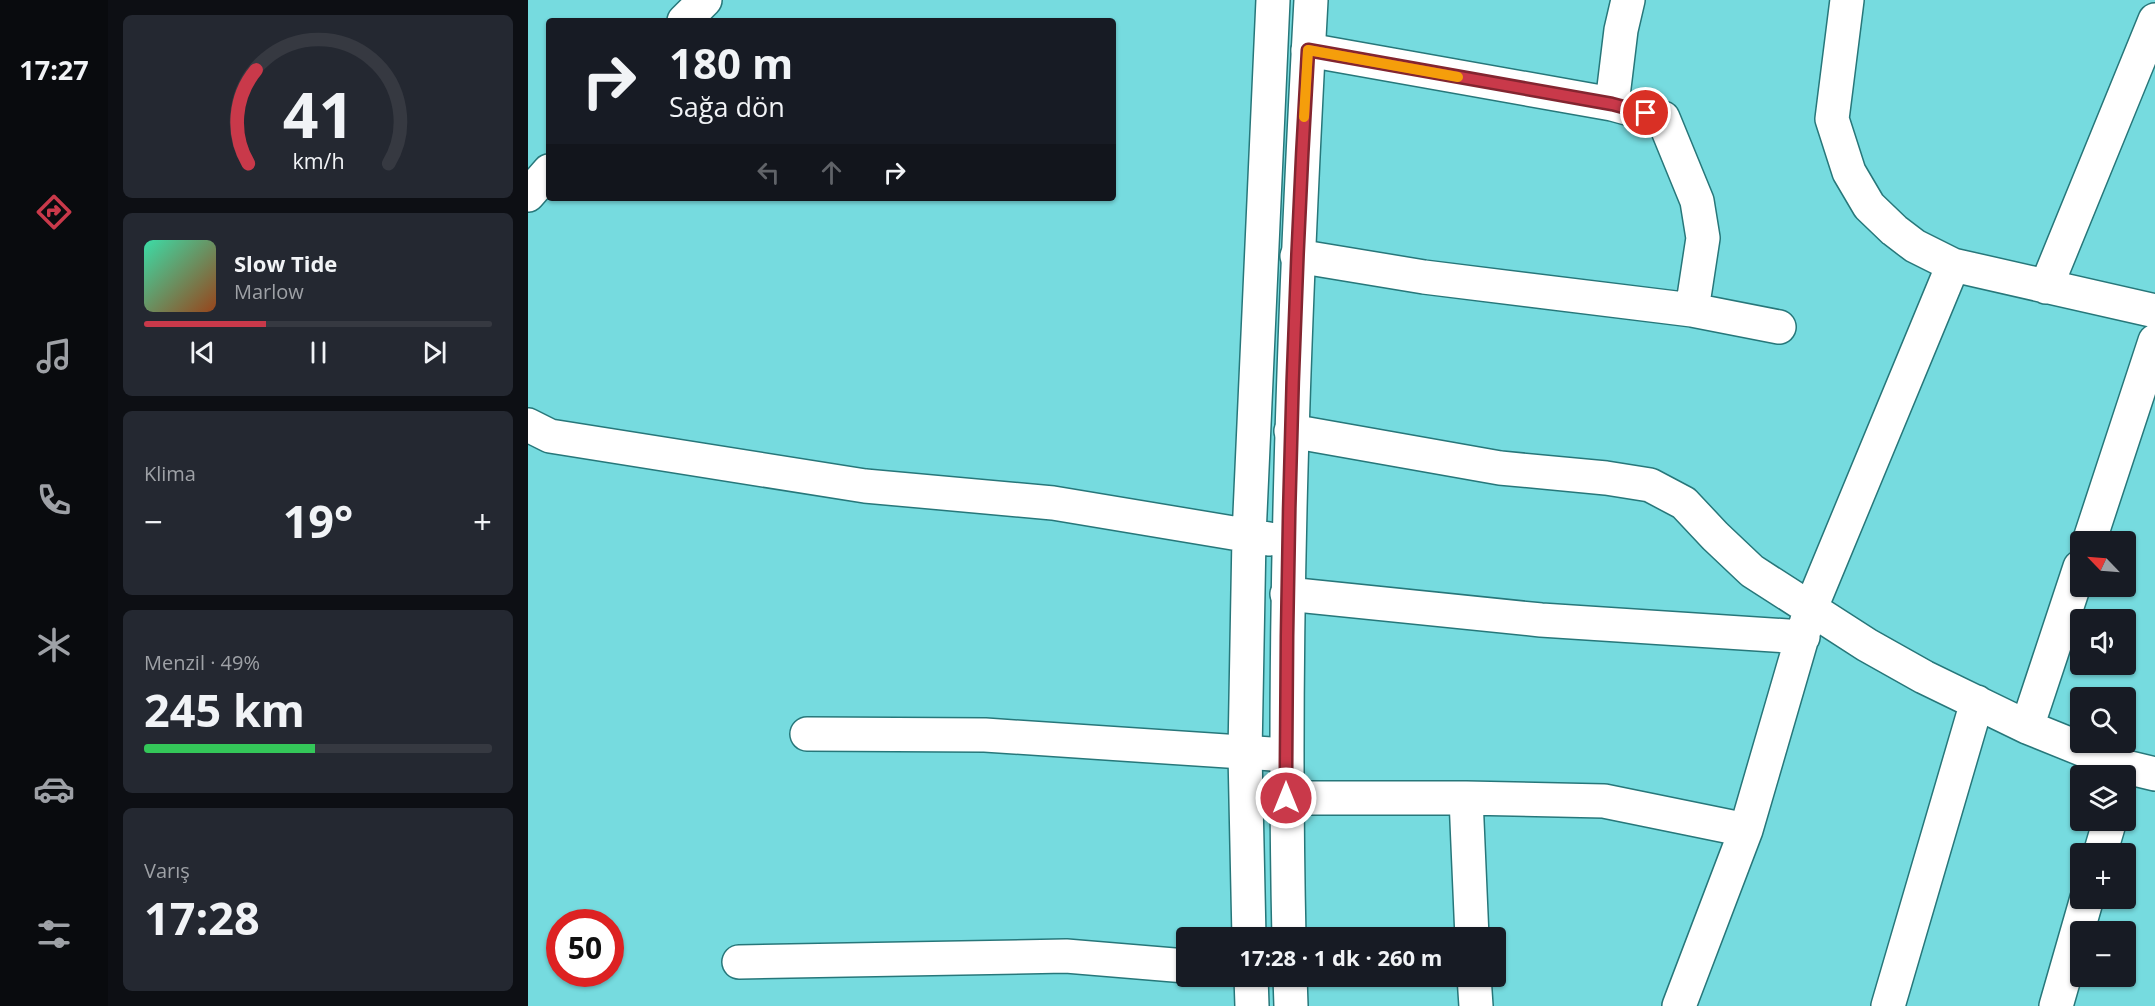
<!DOCTYPE html>
<html lang="tr">
<head>
<meta charset="utf-8">
<style>
	body { margin:0; font-family:"Open Sans",sans-serif; background:#242831; color:#f1f3f6; height:100vh; display:flex; flex-direction:column; font-size:22px; white-space:nowrap }
	* { box-sizing:border-box; margin:0 }
	p { font-size:20px; color:#9ea1a6 }
	.icon { flex:none; width:33px; height:33px; fill:none; stroke:currentColor; stroke-width:2; stroke-linecap:round; stroke-linejoin:round }
	.map { position:relative; flex:1; overflow:hidden }
	.drawer { display:flex; flex-direction:column; gap:15px; padding:15px; background:#0d0f14; width:420px }
	.drawer>* { flex:none }
	.banner { position:absolute; left:18px; top:18px; width:570px; height:183px; border-radius:6px; box-shadow:0 2px 4px #0004; background:#171b24; color:#f1f3f6; overflow:hidden }
	.needle { width:39px; rotate:295deg }
	.tools { position:absolute; left:1542px; top:531px; display:grid; gap:12px }
	.tools a { display:grid; place-items:center; width:66px; height:66px; border-radius:6px; background:#171b24; box-shadow:0 2px 4px #0004; font-size:30px }
	.speed { position:absolute; left:18px; top:909px; display:flex; gap:12px; font-size:30px; font-weight:700; text-align:center }
	.speed>* { display:grid; place-content:center; width:78px; height:78px; border-radius:50%; background:#171b24; box-shadow:0 2px 4px #0004; line-height:1 }
	.speed .limit { border:9px solid #d22; background:#fff; color:#111 }
	.pin { position:absolute; display:grid; place-items:center; width:51px; height:51px; color:#fff; margin:-26px; border:3px solid #fff; border-radius:50%; box-shadow:0 2px 6px #0007 }
	.me { position:absolute; width:66px; margin:-33px; rotate:0deg; stroke-linejoin:round; filter:drop-shadow(0 0 4px #0008) }
	.turn { display:flex; align-items:center; gap:21px; height:126px; padding:0 24px; font-size:27px }
	.turn .icon { width:78px; height:78px; stroke-width:2.5 }
	.turn b { display:block; font-size:42px; line-height:51px }
	.lanes { display:flex; align-items:center; height:57px; padding:0 24px; background:#0003; justify-content:center; gap:30px; direction:ltr }
	.lanes .off { opacity:.35 }
	.big { font-size:45px; font-weight:700; line-height:1.1 }
	.drawer .tile { flex:1; display:flex; flex-direction:column; justify-content:center; gap:9px; min-width:0; padding:0 21px; border-radius:9px; background:#242831 }
	.drawer .dial { align-items:center; gap:0 }
	.dial svg { height:156px; overflow:visible; fill:none; stroke:#363941; stroke-width:7; stroke-linecap:round; text-anchor:middle }
	.dial text { fill:#f1f3f6; stroke:none }
	.song { display:flex; align-items:center; gap:18px }
	.cover { width:72px; height:72px; border-radius:9px; background:linear-gradient(135deg,hsl(160 70% 55%),hsl(20 70% 35%)) }
	.played { height:6px; border-radius:3px; background:linear-gradient(90deg,#c9394a 35%,#363941 35%) }
	.keys { display:flex; justify-content:space-around; direction:ltr }
	.heat { display:flex; justify-content:space-between; align-items:center; font-size:33px; direction:ltr }
	.charge { height:9px; border-radius:4px; background:linear-gradient(90deg,#34c759 49%,#363941 0) }
	.trip { position:absolute; left:648px; top:927px; width:330px; height:60px; border-radius:6px; background:#171b24; box-shadow:0 2px 4px #0004; font-weight:700; line-height:60px; text-align:center }
	main { display:flex; flex:1; min-height:0 }
	.tabs { display:flex; flex-direction:column; width:108px; justify-content:space-around; align-items:center; background:#090b0e; color:#9ea1a6 }
	.tabs .icon { width:42px; height:42px }
	.tabs .on { color:#c9394a }
	.tabs b { font-size:27px; color:#f1f3f6 }
	.map>svg:first-child { display:block }
	.lines { fill:none; stroke-linecap:round; stroke-linejoin:round }
	.street-casing { stroke:#27777a; stroke-width:36 }
	.secondary-casing { stroke:#27777a; stroke-width:36 }
	.street { stroke:#fff; stroke-width:33 }
	.secondary { stroke:#fff; stroke-width:33 }
	.route-casing { stroke:#832530; stroke-width:15 }
	.route { stroke:#c9394a; stroke-width:10 }
	.slow { stroke:#f59e0b; stroke-width:10 }
</style>
</head>
<body>
<main>
<nav class="tabs">
<b>17:27</b>
<svg class="icon on" aria-label="directions" viewBox="0 0 24 24"><path d="M12 3l9 9-9 9-9-9zM9 14v-3h6M13 9l2 2-2 2"/></svg>
<svg class="icon" aria-label="music" viewBox="0 0 24 24"><path d="M9 18V5l10-2v13"/><circle cx="6" cy="18" r="3"/><circle cx="16" cy="16" r="3"/></svg>
<svg class="icon" aria-label="phone" viewBox="0 0 24 24"><path d="M5 4h4l2 5-3 2q2 4 5 5l2-3 5 2v4C11 20 4 13 5 4z"/></svg>
<svg class="icon" aria-label="climate" viewBox="0 0 24 24"><path d="M12 3v18M4 7l16 10M4 17L20 7"/></svg>
<svg class="icon" aria-label="car" viewBox="0 0 24 24"><path d="M5 17H2v-5l4-1 3-4h7l3 4 3 1v5h-3M9 17h6M6 11h13"/><circle cx="7" cy="17" r="2"/><circle cx="17" cy="17" r="2"/></svg>
<svg class="icon" aria-label="filters" viewBox="0 0 24 24"><path d="M4 7h16M4 17h16"/><circle cx="9" cy="7" r="2"/><circle cx="15" cy="17" r="2"/></svg>
</nav>
<section class="drawer">
<div class="tile dial"><svg viewBox="0 0 100 80">
<path d="M14 69A42 42 0 1 1 86 69"/>
<path d="M14 69A42 42 0 0 1 18 21" stroke="#c9394a"/>
<text x="50" y="56" font-size="32" font-weight="700">41</text>
<text x="50" y="72" font-size="11">km/h</text>
</svg></div>
<div class="tile">
<div class="song"><i class="cover"></i><div><b>Slow Tide</b><p>Marlow</p></div></div>
<div class="played"></div>
<div class="keys"><svg class="icon" aria-label="previous" viewBox="0 0 24 24"><path d="M18 5L8 12l10 7zM5 5v14"/></svg><svg class="icon" aria-label="pause" viewBox="0 0 24 24"><path d="M8 5v14M16 5v14"/></svg><svg class="icon" aria-label="next" viewBox="0 0 24 24"><path d="M6 5l10 7-10 7zM19 5v14"/></svg></div>
</div>
<div class="tile"><p>Klima</p>
<div class="heat"><a>−</a><b class="big">19°</b><a>+</a></div>
</div>
<div class="tile"><p>Menzil · 49%</p><b class="big">245 km</b><div class="charge"></div></div>
<div class="tile"><p>Varış</p><b class="big">17:28</b></div>
</section>
<div class="map">
<svg width="1627" height="1006" viewBox="0 0 1627 1006">
	<rect width="100%" height="100%" fill="#76dbdf"/>
	<g class="lines">
		<defs>
			<path id="street" d="M1319 0 1304 119 1321 172 1341 206 1366 230 1387 246 1425 265 1627 311
				M156 21 177 0
				M780 50 1084 104 1093 30 1100 0
				M1084 104 1135 118 1169 201 1175 238 1164 310 1251 327
				M0 195 21 171
				M769 256 896 277 1164 310
				M1518 287 1627 20
				M763 431 972 468 1078 478 1122 485 1156 503 1187 536 1224 571 1339 645 1396 677 1499 727 1598 767 1627 774
				M1561 542 1627 341
				M759 594 1013 620 1275 637
				M1499 727 1552 567
				M279 734 457 735 758 755
				M758 798H938
				M1572 854 1582 820
				M944 938 938 798 1076 801 1218 830
				M211 962 538 956 658 966
				M946 976 948 1006
				M1151 1006 1218 830 1282 610 1425 265
				M1360 1006 1449 702
				M1528 1006 1559 898"/>
			<path id="secondary" d="M0 425 22 436 337 486 525 503 741 539
				M721 938 717 753 721 536 745 0
				M761 938C754 625 766 313 783 0
				M723 976 724 1006
				M762 976 763 1006"/>
		</defs>
		<use href="#street" class="street-casing"/>
		<use href="#secondary" class="secondary-casing"/>
		<use href="#street" class="street"/>
		<use href="#secondary" class="secondary"/>
	</g>
	<g class="lines">
		<defs>
			<path id="route" d="M758 798C758 549 765 300 780 50L1084 104 1118 113"/>
		</defs>
		<use href="#route" class="route-casing"/>
		<use href="#route" class="route"/>
		<path class="slow" d="M776 117 780 50 930 77"/>
	</g>
</svg>
<div class="tools">
<a><svg class="needle" viewBox="-14 -14 28 28"><path d="M0-13l5 13h-10z" fill="#e53935"/><path d="M0 13l5-13h-10z" fill="#9ea1a6"/></svg></a>
<a><svg class="icon" aria-label="sound" viewBox="0 0 24 24"><path d="M4 9h4l5-4v14l-5-4H4zM17 9q2 3 0 6"/></svg></a>
<a><svg class="icon" aria-label="search" viewBox="0 0 24 24"><circle cx="10" cy="10" r="6"/><path d="M15 15l6 6"/></svg></a>
<a><svg class="icon" aria-label="layers" viewBox="0 0 24 24"><path d="M12 4l9 5-9 5-9-5zM3 14l9 5 9-5"/></svg></a>
<a>+</a>
<a>−</a>
</div>
<div class="speed"><div class="limit">50</div></div>
<div class="pin" style="left:1118px;top:113px;background:#d93025"><svg class="icon" aria-label="arrive" viewBox="0 0 24 24"><path d="M6 21V4h12l-3 4 3 4H6"/></svg></div>
<svg class="me" style="left:758px;top:798px" viewBox="-20 -20 40 40"><circle r="17" fill="#c9394a" stroke="#fff" stroke-width="3"/><path d="M0-11L8 9 0 5-8 9z" fill="#fff"/></svg>
<div class="trip">17:28 · 1 dk · 260 m</div>
<div class="banner">
<div class="turn"><svg class="icon" aria-label="right" viewBox="0 0 24 24"><path d="M7 20v-9h11M14 6l5 5-5 5"/></svg><div><b>180 m</b>Sağa dön</div></div>
<div class="lanes"><svg class="icon off" aria-label="left" viewBox="0 0 24 24"><path d="M17 20v-9H6M10 6l-5 5 5 5"/></svg><svg class="icon off" aria-label="ahead" viewBox="0 0 24 24"><path d="M12 20V5M6 11l6-6 6 6"/></svg><svg class="icon" aria-label="right" viewBox="0 0 24 24"><path d="M7 20v-9h11M14 6l5 5-5 5"/></svg></div>
</div>
</div>
</main>
</body>
</html>
